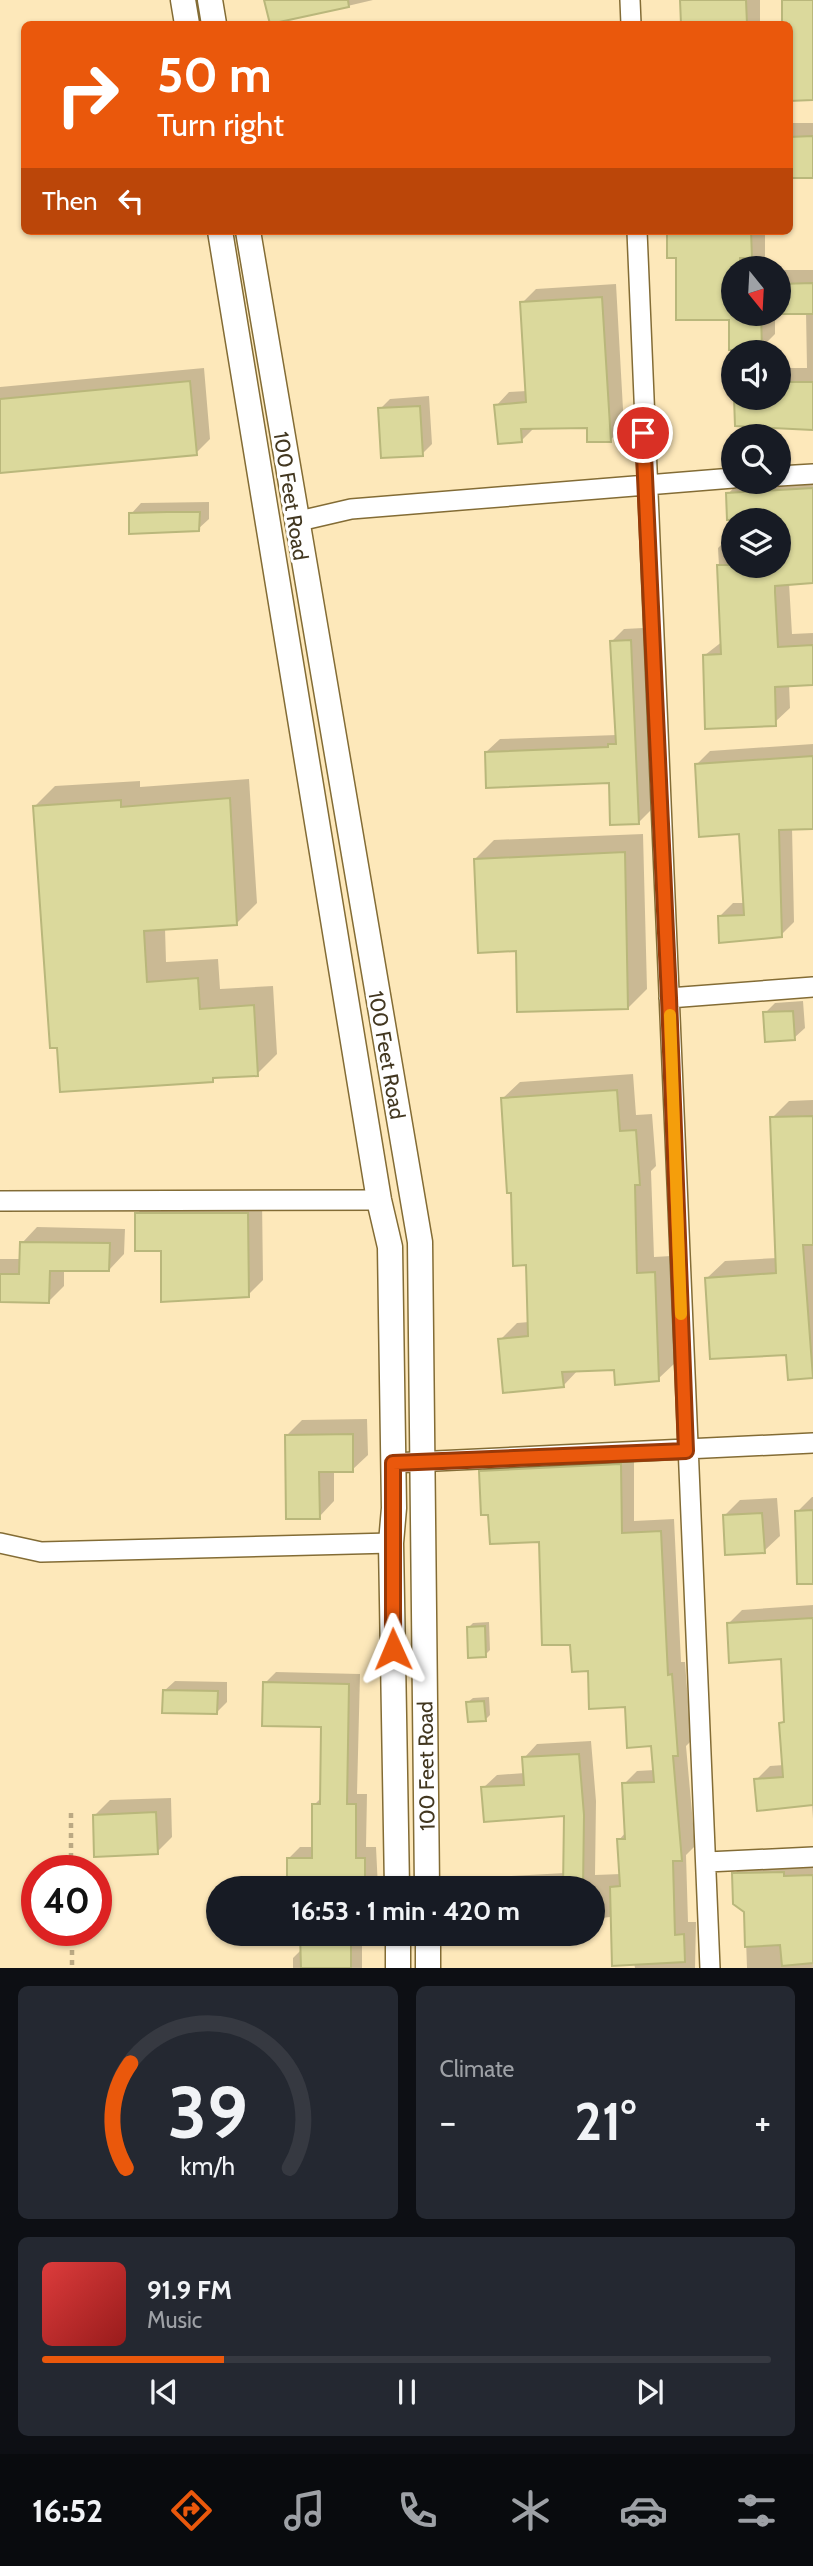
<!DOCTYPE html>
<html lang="en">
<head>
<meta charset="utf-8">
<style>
	body { margin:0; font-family:Cabin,sans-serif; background:#242831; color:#f1f3f6; height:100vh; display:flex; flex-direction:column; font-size:26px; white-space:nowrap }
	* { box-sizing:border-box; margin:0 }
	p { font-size:23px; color:#9ea1a6 }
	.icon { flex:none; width:38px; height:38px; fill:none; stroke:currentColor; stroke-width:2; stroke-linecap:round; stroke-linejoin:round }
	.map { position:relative; height:1968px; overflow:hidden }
	.drawer { display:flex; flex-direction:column; gap:18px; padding:18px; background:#0d0f14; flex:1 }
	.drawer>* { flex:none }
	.banner { position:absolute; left:21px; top:21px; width:772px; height:214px; border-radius:10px; box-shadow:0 2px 5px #0004; background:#ea580c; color:#fff; overflow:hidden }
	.needle { width:46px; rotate:162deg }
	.fabs { position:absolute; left:721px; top:256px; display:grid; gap:14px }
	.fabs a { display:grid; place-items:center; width:70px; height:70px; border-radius:50%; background:#171b24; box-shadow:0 2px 5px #0004; font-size:35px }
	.speed { position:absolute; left:21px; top:1855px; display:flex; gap:14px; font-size:35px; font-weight:700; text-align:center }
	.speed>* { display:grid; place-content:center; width:91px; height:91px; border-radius:50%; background:#171b24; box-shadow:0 2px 5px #0004; line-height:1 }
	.speed .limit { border:10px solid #d22; background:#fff; color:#111 }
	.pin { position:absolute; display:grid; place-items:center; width:60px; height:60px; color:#fff; margin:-30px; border:4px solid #fff; border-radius:50%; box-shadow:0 2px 7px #0007 }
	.me { position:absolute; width:77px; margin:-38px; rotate:359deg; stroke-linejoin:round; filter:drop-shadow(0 0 5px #0008) }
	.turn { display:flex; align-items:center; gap:24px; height:147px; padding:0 21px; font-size:32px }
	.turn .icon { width:91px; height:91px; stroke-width:2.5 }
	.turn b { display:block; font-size:49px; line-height:60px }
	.then { display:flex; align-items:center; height:66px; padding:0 21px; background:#0003; gap:14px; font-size:26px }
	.big { font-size:52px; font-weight:700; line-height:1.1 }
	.drawer .tile { flex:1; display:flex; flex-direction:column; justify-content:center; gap:10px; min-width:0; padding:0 24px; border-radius:10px; background:#242831 }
	.drawer .dial { align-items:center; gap:0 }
	.dial svg { height:182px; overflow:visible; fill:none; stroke:#363941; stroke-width:7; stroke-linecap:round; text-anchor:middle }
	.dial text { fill:#f1f3f6; stroke:none }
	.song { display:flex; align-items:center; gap:21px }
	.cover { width:84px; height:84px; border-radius:10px; background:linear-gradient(135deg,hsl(0 70% 55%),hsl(0 70% 35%)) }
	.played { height:7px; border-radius:4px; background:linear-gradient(90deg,#ea580c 25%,#363941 25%) }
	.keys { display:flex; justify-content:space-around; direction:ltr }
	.heat { display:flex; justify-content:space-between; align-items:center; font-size:38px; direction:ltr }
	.drawer .tiles { flex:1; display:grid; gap:18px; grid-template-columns:1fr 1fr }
	.tile:last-child { grid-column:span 2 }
	.trip { position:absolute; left:206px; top:1876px; width:399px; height:70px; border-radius:35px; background:#171b24; box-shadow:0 2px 5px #0004; font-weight:700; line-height:70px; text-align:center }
	.dock { display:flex; height:112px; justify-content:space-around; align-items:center; background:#090b0e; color:#9ea1a6 }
	.dock .icon { width:49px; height:49px }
	.dock .active { color:#ea580c }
	.dock b { font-size:32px; color:#f1f3f6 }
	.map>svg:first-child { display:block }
	.shadow { fill:#0003; fill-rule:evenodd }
	.building { fill:#dbd99c; stroke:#b9b77b; stroke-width:2 }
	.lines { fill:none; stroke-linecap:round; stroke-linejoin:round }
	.minor-casing { stroke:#836c35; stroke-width:22 }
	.tertiary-casing { stroke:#836c35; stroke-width:27 }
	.path { stroke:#bba983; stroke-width:4.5; stroke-dasharray:5 5; stroke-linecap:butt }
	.minor { stroke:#fff; stroke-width:19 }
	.tertiary { stroke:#fff; stroke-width:24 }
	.route-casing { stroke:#983908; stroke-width:18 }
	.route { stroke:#ea580c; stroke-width:12 }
	.slow { stroke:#f59e0b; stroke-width:12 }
	.labels { text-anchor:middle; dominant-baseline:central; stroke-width:6; stroke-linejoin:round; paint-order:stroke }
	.street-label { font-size:21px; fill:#423720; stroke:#fff }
</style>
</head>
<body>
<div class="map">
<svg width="813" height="1968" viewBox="0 0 813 1968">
	<rect width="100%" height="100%" fill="#fde8ba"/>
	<path class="shadow" d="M266 0H373L271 24Z
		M682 0H760V24H683Z
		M789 123H813V176H789Z
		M557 231H607L557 232Z
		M669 231H765V268H733V313H775V334L761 348 677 256Z
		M779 270H813V428L779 397V378L789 368H807L806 312H779Z
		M616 284 624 427 610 440 589 426 535 427 522 440 496 406 509 392 527 391 522 303 536 289Z
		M204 368 210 439 196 453 0 471V387Z
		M429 396 432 444 422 454 380 409 390 399Z
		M813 475V582L789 583 792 634 813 633V683L789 684 790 708 775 722 705 655 723 641 718 548 730 536 728 494 740 481H779ZM733 520H779V565H733Z
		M209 502V519L198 529 131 514 141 503Z
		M643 628 651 810 638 823 611 781 486 752 500 739 617 735 611 642 624 629Z
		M813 744V827H792L794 922 781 935 719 917 733 903H745L741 832 697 764 710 751Z
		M249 779 257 903 237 923 165 928 166 962 218 959 220 989 273 986 277 1054 257 1074 217 1076 212 1081 61 1090 35 806 55 786 140 781V787Z
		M643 834 647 989 628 1008 518 949 475 859 494 840Z
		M803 1001 805 1028 794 1038 765 1013 775 1003Z
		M633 1074 636 1115 652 1114 656 1166 651 1171 654 1257 671 1256 675 1363 658 1379 615 1368 579 1369 563 1386 500 1340 517 1323 529 1322 528 1264 512 1191 503 1098 520 1082Z
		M813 1100V1376L789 1378 788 1353 707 1278 725 1261 777 1258 772 1118 789 1101Z
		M152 1198H262L263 1280 248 1295 163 1249 137 1214Z
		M37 1227 125 1229 124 1254 109 1270 64 1269V1286L49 1301 0 1300V1259H21L22 1243Z
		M367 1419 368 1455 352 1470H334V1501L319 1517 287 1435 302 1420Z
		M634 1452V1521L674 1519 681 1662H685L691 1741 686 1746 695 1846 686 1855 688 1922H696L695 1968H635L634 1963 613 1964 610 1917 593 1919V1888H499L511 1876 565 1873 566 1814 483 1788 497 1775 525 1773 524 1758 537 1744 591 1741 596 1801 595 1875 621 1874 619 1840 626 1832 624 1784 637 1771 655 1770 653 1745 626 1706 590 1669 572 1643 541 1540 490 1513 481 1472 494 1458Z
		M812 1497H813V1549L797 1512Z
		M777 1498 780 1536 764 1551 725 1515 740 1500Z
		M813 1605V1819L812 1804 756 1780 770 1766 784 1765 781 1723 786 1719 782 1657 728 1624 742 1610Z
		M489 1622 490 1650 485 1655 468 1628 473 1623Z
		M276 1672 360 1674 357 1794H367L366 1847H376L378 1888H288L289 1858 300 1847H313L314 1805 322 1797 323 1726 265 1683Z
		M175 1681 227 1682V1702L217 1712 164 1691Z
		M489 1697 490 1715 485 1720 468 1702 473 1698Z
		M171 1798 172 1837 157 1852 94 1816 110 1800Z
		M745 1863 813 1865V1968H747L745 1911 734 1874Z
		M302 1934H369L362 1937V1968H293V1958L302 1949Z"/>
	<path class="building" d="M264 0H348L349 7 270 24Z
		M680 0H746L747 24H681Z
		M782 0H813V100L789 101V24H782Z
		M813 136V178H789V137Z
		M667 231H751L752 258H740V268H733V313H761L762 350H729V320H676V258H667Z
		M813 283V314H779V284Z
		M602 297 611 442H587V428L521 429 522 442 498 444 494 405 526 402 520 302Z
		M190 381 197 455 0 473V399Z
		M779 382H813V430L735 426 734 397H779Z
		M420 406 423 456 381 458 378 408Z
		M813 488V583L775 586V592L778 647 813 645V685L775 687 776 726 705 729 703 655 721 654 717 565H779V520H727L726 493Z
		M167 512H200L199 531 129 534V513Z
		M631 640 639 824 610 825 609 783 486 788 485 752 608 747V744H616L610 641Z
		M813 756V829L779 830 782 937 719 943 718 916 744 915 739 834 699 837 695 764Z
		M230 798 237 925 144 931 147 982 198 978 200 1009 254 1005 258 1076 213 1078V1082L60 1092 57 1048H50L33 806 121 800V807Z
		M625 852 628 1009 517 1012 516 951 478 953 474 859Z
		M793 1011 795 1040 765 1042 763 1012Z
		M617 1090 620 1131 636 1130 640 1185H635L637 1273 655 1272 659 1381 615 1385 614 1370 562 1372 564 1387 503 1393 498 1339 528 1336 526 1265 513 1266 511 1193H507L501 1098Z
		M813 1116V1245H803L813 1378 788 1380 786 1355 710 1359 705 1278 776 1273 770 1117Z
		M135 1213H248L249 1297 161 1302V1251H135Z
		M20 1242 110 1243 109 1271H50L49 1303 0 1302V1274H19Z
		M353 1434V1472H319L320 1519H286L285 1435Z
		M621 1464 622 1533 661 1531 668 1675 672 1674 678 1756H673L682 1861H673L675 1935 684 1934 685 1962 612 1966 610 1887 620 1886 617 1839H625L622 1783 654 1782 651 1746 627 1748 625 1707 589 1709 588 1671 572 1672 570 1645H542L539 1542 490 1544 488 1515H481L479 1471Z
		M813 1510V1584H797L795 1511Z
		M762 1513 765 1553 725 1555 723 1515Z
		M813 1618V1805L757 1811 754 1779 783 1777 779 1723 784 1722 781 1659 729 1663 727 1623Z
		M485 1626 486 1657 468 1658 467 1627Z
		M263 1682 349 1684 347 1804H356V1858H365V1888H287V1858H312V1804H320L321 1727 262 1726Z
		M163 1690 218 1691 217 1714 162 1713Z
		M484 1701 486 1721 468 1722 466 1702Z
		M579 1754 584 1815 583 1888H563L564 1816 484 1822 481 1787 524 1785 522 1757Z
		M156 1812 158 1854 94 1857 93 1815Z
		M784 1872V1876L813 1875V1963L782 1966 780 1945 745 1947 744 1912 733 1904 732 1873Z
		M300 1934H351V1968H301Z"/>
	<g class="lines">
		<defs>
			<path id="minor" d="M630 0 631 24
				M637 231 710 1968
				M779 476 813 474
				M295 522 351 509 733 478
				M669 998 813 987
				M0 1201 379 1200
				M393 1463 813 1443
				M0 1543 41 1552 391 1543
				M707 1862 813 1857"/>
			<path id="tertiary" d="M183 0 187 24
				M210 0 214 24
				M220 231 379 1200 390 1247 394 1508 391 1543 397 1888
				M248 231 420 1242 427 1888
				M398 1934V1968
				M428 1934V1968"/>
		</defs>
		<use href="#minor" class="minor-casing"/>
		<use href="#tertiary" class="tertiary-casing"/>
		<path class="path" d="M71 1813V1871
			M72 1930V1968"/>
		<use href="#minor" class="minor"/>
		<use href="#tertiary" class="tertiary"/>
	</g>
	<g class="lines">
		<defs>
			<path id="route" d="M393 1649V1463L686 1451 669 998 643 433"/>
		</defs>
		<use href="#route" class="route-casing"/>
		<use href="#route" class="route"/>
		<path class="slow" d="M670 1015 681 1314"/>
	</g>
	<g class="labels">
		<g class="street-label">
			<text transform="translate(291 496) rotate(81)">100 Feet Road</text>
			<text transform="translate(387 1055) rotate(80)">100 Feet Road</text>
			<text transform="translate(426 1766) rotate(-91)">100 Feet Road</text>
		</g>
	</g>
</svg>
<div class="fabs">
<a><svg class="needle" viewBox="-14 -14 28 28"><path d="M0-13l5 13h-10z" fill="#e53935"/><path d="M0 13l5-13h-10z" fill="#9ea1a6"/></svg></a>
<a><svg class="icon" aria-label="sound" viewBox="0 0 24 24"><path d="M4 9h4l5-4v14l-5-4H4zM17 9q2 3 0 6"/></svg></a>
<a><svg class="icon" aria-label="search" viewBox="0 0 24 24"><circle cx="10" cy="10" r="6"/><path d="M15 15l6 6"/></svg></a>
<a><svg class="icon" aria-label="layers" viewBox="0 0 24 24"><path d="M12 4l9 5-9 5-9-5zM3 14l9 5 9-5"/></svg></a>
</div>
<div class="speed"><div class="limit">40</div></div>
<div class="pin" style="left:643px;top:433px;background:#d93025"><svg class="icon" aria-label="arrive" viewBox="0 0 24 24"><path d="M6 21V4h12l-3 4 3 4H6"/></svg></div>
<svg class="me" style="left:393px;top:1649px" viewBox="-20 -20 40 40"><path d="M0-17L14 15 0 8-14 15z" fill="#ea580c" stroke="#fff" stroke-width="4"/></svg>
<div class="trip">16:53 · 1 min · 420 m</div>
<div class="banner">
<div class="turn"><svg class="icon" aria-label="right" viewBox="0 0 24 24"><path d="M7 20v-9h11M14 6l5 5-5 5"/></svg><div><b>50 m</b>Turn right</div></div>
<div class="then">Then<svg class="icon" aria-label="left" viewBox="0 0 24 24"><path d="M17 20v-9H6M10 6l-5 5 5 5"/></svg></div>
</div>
</div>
<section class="drawer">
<div class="tiles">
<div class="tile dial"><svg viewBox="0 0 100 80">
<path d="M14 69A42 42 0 1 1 86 69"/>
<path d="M14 69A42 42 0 0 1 16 23" stroke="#ea580c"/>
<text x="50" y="56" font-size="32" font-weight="700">39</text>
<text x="50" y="72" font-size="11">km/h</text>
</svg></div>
<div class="tile"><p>Climate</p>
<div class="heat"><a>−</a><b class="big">21°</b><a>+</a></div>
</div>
<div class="tile">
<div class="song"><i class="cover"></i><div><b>91.9 FM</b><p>Music</p></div></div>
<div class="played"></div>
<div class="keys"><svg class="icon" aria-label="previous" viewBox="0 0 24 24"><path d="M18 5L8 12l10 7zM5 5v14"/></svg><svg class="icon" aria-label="pause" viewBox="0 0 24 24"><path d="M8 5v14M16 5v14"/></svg><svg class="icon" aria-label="next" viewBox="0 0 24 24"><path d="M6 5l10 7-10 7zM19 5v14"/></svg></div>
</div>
</div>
</section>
<nav class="dock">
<b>16:52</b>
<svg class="icon active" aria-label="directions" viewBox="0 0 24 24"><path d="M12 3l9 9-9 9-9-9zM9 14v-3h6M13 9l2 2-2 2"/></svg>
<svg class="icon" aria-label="music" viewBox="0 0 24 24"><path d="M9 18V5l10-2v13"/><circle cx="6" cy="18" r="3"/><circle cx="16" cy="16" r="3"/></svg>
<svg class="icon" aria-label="phone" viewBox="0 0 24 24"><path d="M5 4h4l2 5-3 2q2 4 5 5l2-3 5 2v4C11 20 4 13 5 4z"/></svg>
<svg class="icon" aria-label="climate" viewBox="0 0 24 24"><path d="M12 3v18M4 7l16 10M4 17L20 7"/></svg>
<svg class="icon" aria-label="car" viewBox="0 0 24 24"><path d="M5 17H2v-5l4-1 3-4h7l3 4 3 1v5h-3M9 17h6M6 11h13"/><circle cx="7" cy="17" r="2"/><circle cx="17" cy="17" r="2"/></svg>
<svg class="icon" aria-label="filters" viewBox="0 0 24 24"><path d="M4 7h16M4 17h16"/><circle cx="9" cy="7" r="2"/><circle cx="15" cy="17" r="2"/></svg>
</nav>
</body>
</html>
